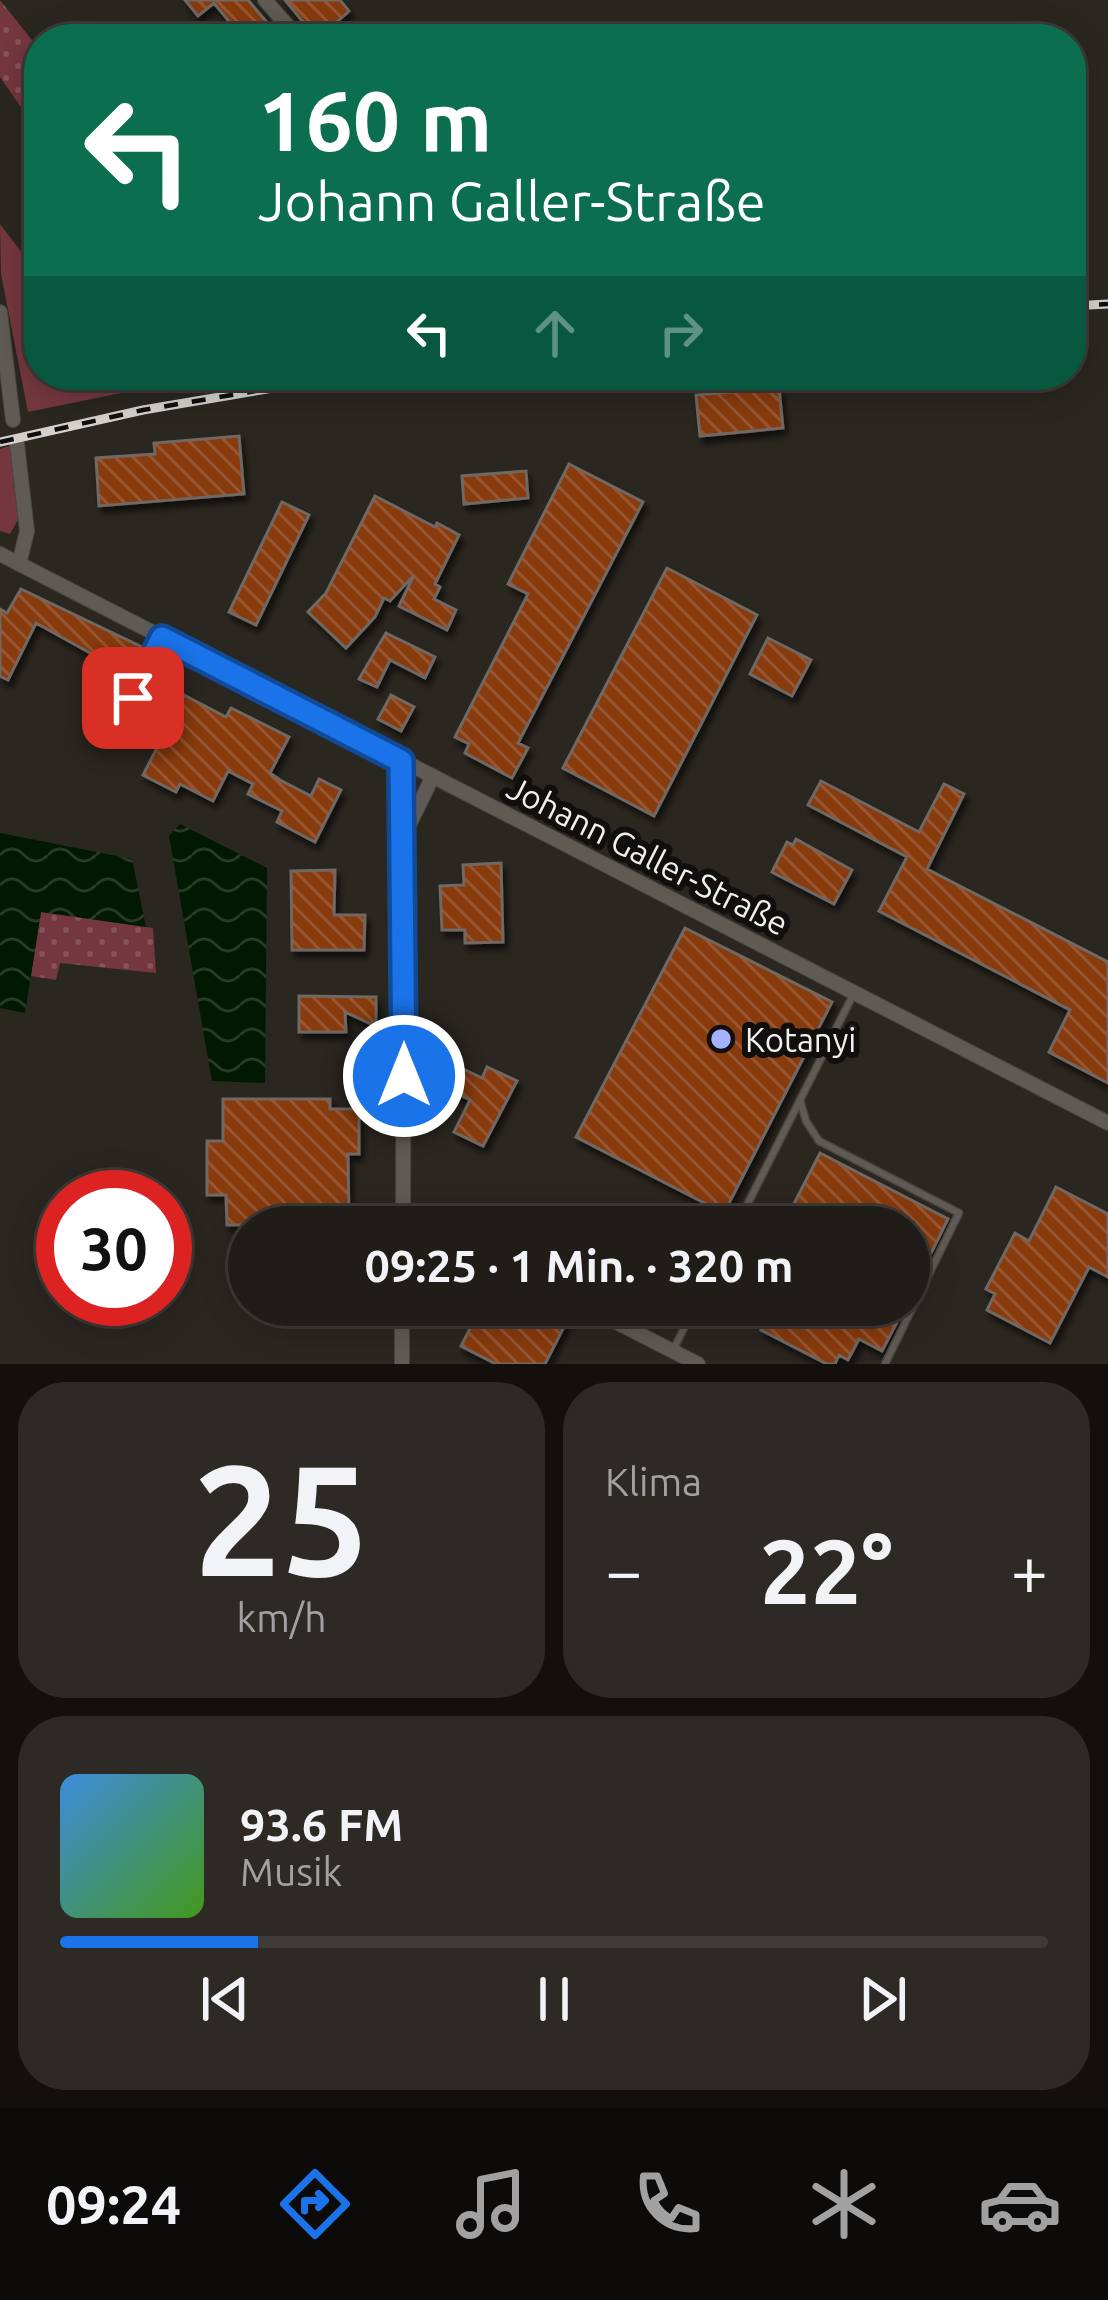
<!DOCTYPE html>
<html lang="de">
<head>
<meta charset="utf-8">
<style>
	body { margin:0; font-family:Ubuntu,sans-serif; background:#2d2925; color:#f1f3f6; height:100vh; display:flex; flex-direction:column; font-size:45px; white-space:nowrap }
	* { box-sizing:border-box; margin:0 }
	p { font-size:39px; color:#a2a1a2 }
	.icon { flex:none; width:66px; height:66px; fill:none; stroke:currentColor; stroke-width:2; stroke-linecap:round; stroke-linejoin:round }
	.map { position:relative; height:1364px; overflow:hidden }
	.side { display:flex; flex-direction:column; gap:18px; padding:18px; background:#120f0d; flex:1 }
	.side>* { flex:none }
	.banner { position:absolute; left:24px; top:24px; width:1062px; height:366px; border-radius:48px; box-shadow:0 6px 30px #0003,0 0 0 3px #3d3a37; background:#0b6e4f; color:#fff; overflow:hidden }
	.speed { position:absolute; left:36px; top:1170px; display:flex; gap:24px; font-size:60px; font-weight:700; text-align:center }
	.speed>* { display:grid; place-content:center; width:156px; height:156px; border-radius:50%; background:#201c18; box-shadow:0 6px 30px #0003,0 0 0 3px #3d3a37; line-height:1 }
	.speed .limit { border:18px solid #d22; background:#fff; color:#111 }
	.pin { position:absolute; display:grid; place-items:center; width:102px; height:102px; color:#fff; margin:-51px; border-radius:24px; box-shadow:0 6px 18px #0006 }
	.me { position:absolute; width:132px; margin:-66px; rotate:0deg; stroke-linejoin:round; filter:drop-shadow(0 0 9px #0008) }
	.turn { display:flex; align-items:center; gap:42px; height:252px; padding:0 36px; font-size:54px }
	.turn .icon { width:156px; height:156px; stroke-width:2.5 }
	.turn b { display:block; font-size:84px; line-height:102px }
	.lanes { display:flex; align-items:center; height:114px; padding:0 36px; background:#0003; justify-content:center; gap:60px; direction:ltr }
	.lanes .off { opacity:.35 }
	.big { font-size:90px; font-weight:700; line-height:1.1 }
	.side .card { flex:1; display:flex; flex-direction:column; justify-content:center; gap:18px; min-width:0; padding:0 42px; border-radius:48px; background:#2d2925 }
	.side .dial { align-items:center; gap:0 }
	.dial b { font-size:156px; line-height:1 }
	.song { display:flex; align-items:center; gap:36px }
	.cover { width:144px; height:144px; border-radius:18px; background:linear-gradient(135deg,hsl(210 70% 55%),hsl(100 70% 35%)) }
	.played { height:12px; border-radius:6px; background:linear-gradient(90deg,#1a73e8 20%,#3d3a37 20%) }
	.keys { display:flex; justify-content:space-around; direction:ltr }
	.heat { display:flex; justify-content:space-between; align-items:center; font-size:66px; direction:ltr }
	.side .tiles { flex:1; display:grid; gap:18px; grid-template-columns:1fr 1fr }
	.card:last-child { grid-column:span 2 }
	.trip { position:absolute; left:228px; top:1206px; width:702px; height:120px; border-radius:60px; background:#201c18; box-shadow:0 6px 30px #0003,0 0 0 3px #3d3a37; font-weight:700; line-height:120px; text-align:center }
	.dock { display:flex; height:192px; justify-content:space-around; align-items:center; background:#0d0b0a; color:#a2a1a2 }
	.dock .icon { width:84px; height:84px }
	.dock .current { color:#1a73e8 }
	.dock b { font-size:54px; color:#f1f3f6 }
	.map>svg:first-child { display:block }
	.grass { fill:#74373f }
	.garden { fill:url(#garden-dots) }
	.water { fill:url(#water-waves) }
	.building { fill:url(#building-back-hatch); stroke:#706764; stroke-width:3; filter:url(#shadow) }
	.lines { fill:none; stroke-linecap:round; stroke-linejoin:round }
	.service-casing { stroke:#484540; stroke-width:9 }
	.minor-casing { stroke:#484540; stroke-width:16 }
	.service { stroke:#5f5b54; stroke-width:6 }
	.minor { stroke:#5f5b54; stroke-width:14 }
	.rail-casing { stroke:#d4d1cd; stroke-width:9 }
	.rail { stroke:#110f0d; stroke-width:4.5; stroke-dasharray:14; stroke-linecap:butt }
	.route-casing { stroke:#114b97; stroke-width:30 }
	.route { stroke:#1a73e8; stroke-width:21 }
	.poi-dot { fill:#a5b1fc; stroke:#110f0d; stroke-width:4.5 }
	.labels { text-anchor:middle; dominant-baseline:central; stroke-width:12; stroke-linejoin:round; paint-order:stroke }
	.street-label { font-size:33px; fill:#f2f0ec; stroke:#110f0d }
	.poi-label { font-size:33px; fill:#f2f0ec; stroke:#110f0d; text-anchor:start }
</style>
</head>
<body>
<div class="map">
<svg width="1108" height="1364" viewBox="0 0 1108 1364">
	<defs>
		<pattern id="garden-dots" width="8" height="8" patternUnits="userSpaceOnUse" patternTransform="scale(3)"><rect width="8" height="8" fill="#74373f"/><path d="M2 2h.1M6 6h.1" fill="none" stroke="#88545b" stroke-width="1.8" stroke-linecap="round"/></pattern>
		<pattern id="water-waves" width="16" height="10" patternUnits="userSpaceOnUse" patternTransform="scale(3)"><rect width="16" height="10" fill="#001900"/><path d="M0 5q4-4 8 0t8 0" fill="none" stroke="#263b25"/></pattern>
		<pattern id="building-back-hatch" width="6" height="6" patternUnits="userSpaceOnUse" patternTransform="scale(3)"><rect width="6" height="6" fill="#883a0e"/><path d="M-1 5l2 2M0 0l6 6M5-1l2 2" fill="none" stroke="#995731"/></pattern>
		<filter id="shadow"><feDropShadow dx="3.5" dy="6" stdDeviation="3" flood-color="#0009"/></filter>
	</defs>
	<rect width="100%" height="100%" fill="#2a2620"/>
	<path class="grass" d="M0 224 39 275V375H209L28 412 1 274Z
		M12 445 18 520 10 534 0 531V449Z"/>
	<path class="garden" d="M0 0 39 49V78L30 86 39 103 25 113 0 77Z
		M41 912 153 928 156 973 60 963 56 980 31 976Z"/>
	<path class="water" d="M180 824 267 868 265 1083 212 1081 169 836Z
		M0 833 132 859 146 927 41 912 25 1013 0 1008Z"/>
	<path class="building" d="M185 0H248L281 39H227L237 31 214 3 198 16Z
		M285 0H340L349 11 330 28 340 39H317Z
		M779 388 783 428 700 436 696 395Z
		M239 436 244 494 99 506 96 458 155 454 154 443Z
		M569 464 643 502 518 743 528 748 512 778 465 753 469 744 455 737 528 594 508 584Z
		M526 471 528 498 464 504 462 476Z
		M375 496 435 527 437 523 459 535 435 584 440 587 434 599 456 610 447 630 399 606 414 575 390 601 384 598 375 617 346 648 308 612 326 593Z
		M282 502 309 515 256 625 229 612Z
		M667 568 757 615 654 816 563 768Z
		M21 589 144 648 130 675 36 623 8 680 0 676V609L7 613Z
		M386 633 435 657 425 678 390 660 377 687 359 679Z
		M768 638 811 660 792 696 750 674Z
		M184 695 226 717 231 708 289 737 270 773 280 780 311 796 319 779 341 790 315 842 277 822 282 811 248 794 253 784 228 771 213 801 180 784 176 792 143 775Z
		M391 695 414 707 401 731 378 719Z
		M821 781 919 832 944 784 964 794 927 869 1108 962V1083L1049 1052 1070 1010 879 911 907 857 808 805Z
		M796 839 852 870 834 904 772 872 787 842 793 845Z
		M501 863 503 942 465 943V930H442L440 886 464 885 463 865Z
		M335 870 334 915H365L364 950H292L291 871Z
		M685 928 832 1002 724 1213 576 1137Z
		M299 996 376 997V1020L371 1024 345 1012 346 1032H299Z
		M449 1062 482 1078 487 1067 517 1081 483 1146 454 1132 470 1100 437 1084Z
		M223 1099H330V1109H359V1154H348L349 1224 227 1225 226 1195H207V1141H223Z
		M820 1153 948 1219 909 1298V1227H782Z
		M1056 1187 1108 1214V1277L1089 1267 1050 1343 987 1310 995 1294 986 1289 1015 1233 1029 1241Z
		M482 1305H541L568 1319 545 1364H496L461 1346Z
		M774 1305H906L882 1351 859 1339 848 1360 839 1355 835 1364H827L761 1330Z"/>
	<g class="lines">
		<defs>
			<path id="service" d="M800 1100 806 1121 819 1141 959 1213 885 1364
				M736 1227 853 995
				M674 1348 696 1305"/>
			<path id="minor" d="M265 0 299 39
				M0 312 13 420
				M17 444 27 531 19 564
				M0 554 1108 1123
				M117 735 162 638
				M401 761 404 836 403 1227
				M406 831 433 776
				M583 1305 698 1364
				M402 1364V1305"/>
		</defs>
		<use href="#service" class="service-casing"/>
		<use href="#minor" class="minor-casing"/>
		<use href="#service" class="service"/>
		<use href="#minor" class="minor"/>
		<defs>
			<path id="rail" d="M1071 306 1108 304
				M0 442 143 410 350 375"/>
		</defs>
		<use href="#rail" class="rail-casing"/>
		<use href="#rail" class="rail"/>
	</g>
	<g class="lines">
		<defs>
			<path id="route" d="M133 698 162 638 401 761 404 1076"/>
		</defs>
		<use href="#route" class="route-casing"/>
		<use href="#route" class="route"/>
	</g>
	<circle class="poi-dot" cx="721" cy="1039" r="12"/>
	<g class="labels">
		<g class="street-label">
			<text transform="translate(648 855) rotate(27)">Johann Galler-Straße</text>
		</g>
		<g class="poi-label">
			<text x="745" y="1039">Kotanyi</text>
		</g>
	</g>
</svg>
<div class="speed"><div class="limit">30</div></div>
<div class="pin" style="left:133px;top:698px;background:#d93025"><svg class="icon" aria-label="arrive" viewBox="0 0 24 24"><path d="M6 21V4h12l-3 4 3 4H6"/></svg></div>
<svg class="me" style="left:404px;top:1076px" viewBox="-20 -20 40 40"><circle r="17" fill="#1a73e8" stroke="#fff" stroke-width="3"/><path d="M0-11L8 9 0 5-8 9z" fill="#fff"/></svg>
<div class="trip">09:25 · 1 Min. · 320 m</div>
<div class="banner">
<div class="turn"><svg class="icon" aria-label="left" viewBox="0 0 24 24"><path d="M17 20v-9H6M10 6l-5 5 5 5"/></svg><div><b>160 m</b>Johann Galler-Straße</div></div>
<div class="lanes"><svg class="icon" aria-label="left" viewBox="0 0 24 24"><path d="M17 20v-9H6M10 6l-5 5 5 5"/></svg><svg class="icon off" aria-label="ahead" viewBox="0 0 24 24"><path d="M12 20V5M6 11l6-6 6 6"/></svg><svg class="icon off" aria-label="right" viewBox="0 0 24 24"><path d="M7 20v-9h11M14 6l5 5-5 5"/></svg></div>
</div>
</div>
<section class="side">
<div class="tiles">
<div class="card dial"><b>25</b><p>km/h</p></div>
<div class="card"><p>Klima</p>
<div class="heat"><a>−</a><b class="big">22°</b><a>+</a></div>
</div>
<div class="card">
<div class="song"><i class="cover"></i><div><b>93.6 FM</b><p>Musik</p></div></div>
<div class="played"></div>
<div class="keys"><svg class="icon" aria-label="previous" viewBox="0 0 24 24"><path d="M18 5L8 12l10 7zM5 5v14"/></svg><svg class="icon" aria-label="pause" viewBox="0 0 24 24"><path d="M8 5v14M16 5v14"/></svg><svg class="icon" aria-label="next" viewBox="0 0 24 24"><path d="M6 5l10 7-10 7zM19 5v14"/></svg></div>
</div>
</div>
</section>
<nav class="dock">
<b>09:24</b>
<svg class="icon current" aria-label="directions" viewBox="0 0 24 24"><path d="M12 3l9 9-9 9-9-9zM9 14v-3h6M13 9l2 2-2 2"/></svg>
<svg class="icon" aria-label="music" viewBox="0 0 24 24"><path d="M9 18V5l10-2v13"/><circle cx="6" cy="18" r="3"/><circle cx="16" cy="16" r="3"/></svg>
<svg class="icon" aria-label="phone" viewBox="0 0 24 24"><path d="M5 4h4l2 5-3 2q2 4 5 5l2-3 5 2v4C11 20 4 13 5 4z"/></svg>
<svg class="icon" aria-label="climate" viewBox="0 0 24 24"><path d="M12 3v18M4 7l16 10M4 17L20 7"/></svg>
<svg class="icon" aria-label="car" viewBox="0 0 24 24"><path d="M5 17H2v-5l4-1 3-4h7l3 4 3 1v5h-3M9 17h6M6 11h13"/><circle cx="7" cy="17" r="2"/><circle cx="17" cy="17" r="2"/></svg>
</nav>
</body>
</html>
